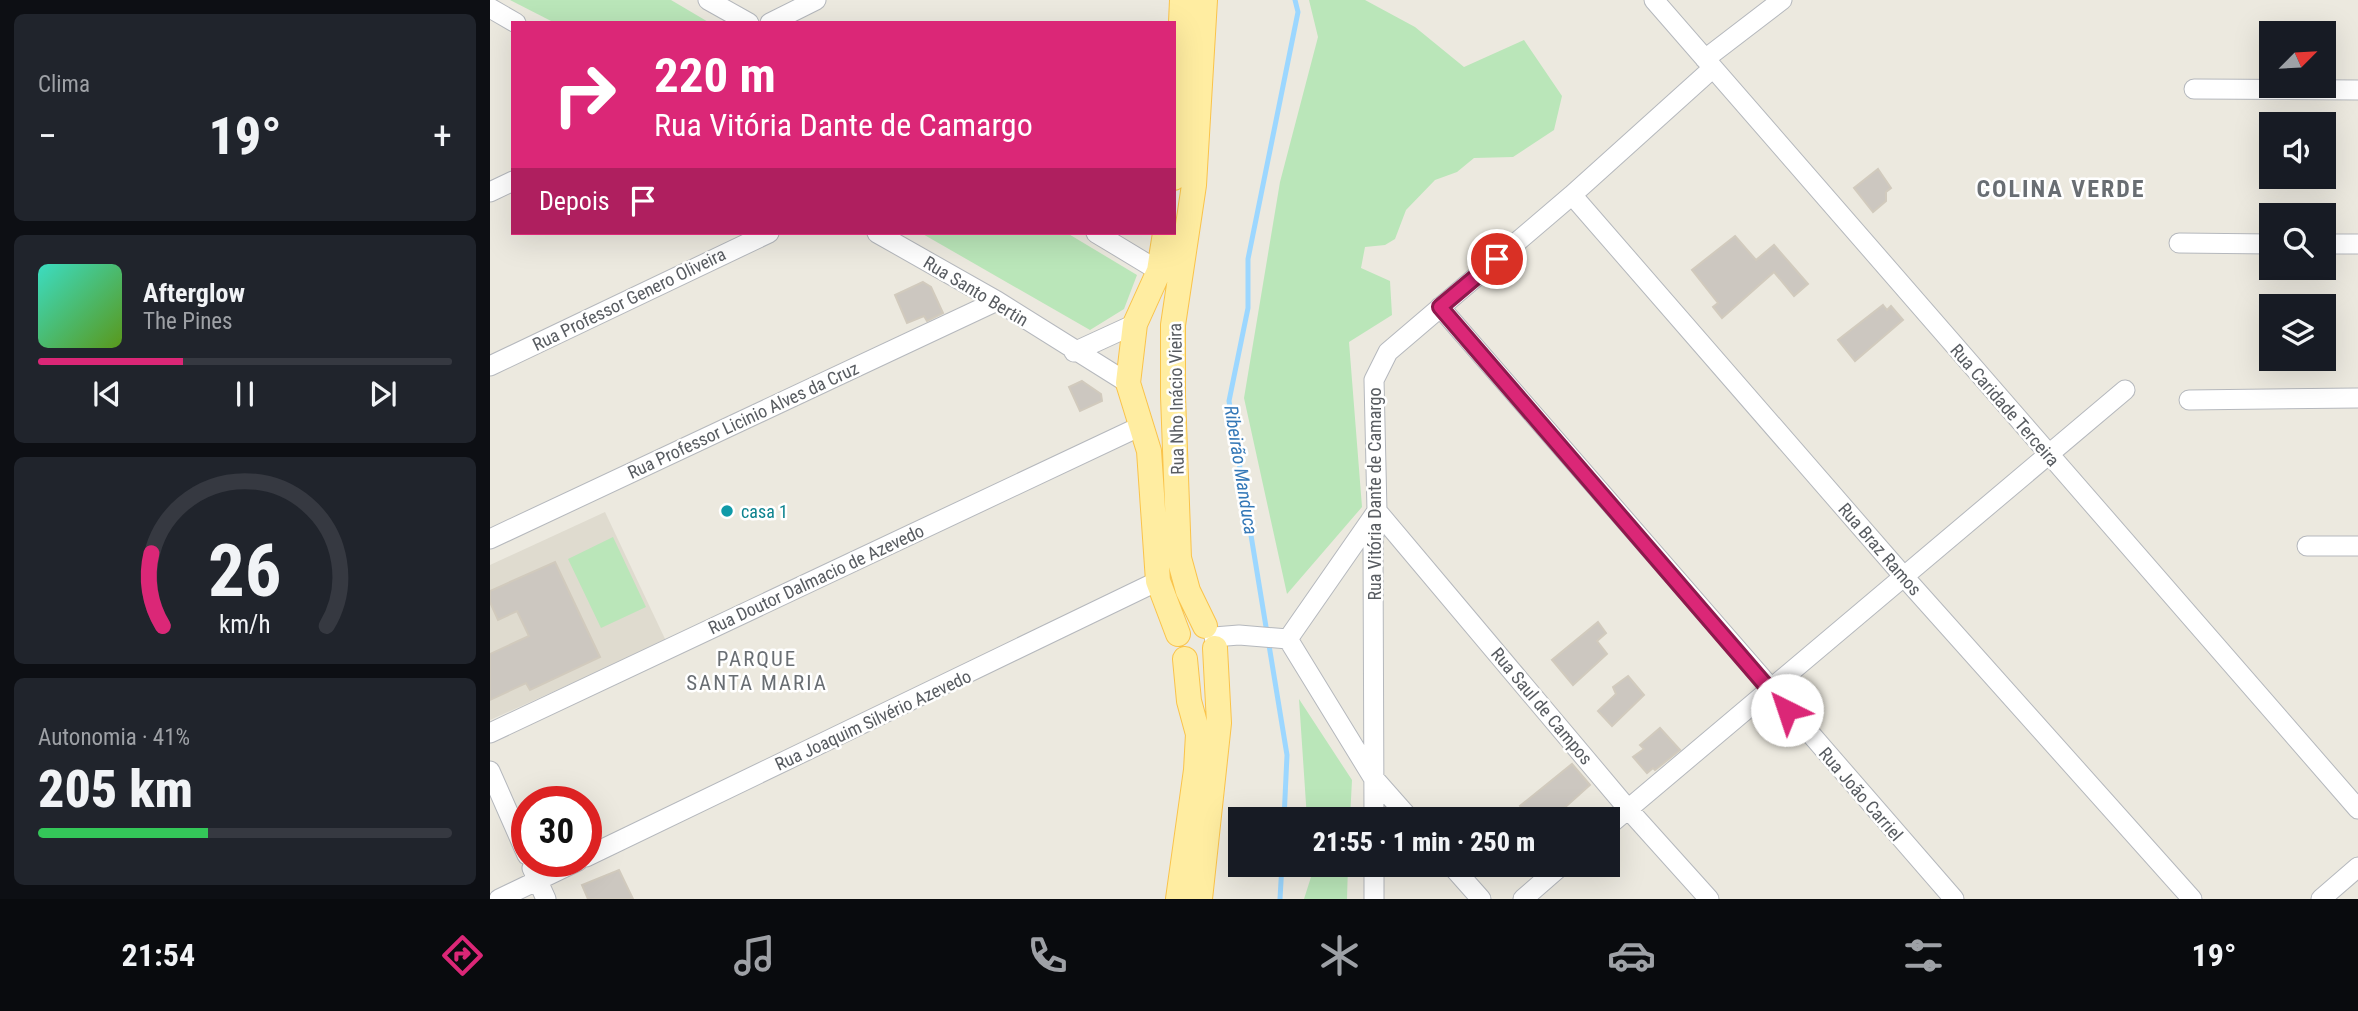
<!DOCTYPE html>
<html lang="pt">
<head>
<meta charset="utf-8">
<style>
	body { margin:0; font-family:"Roboto Condensed",sans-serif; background:#20242c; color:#f1f3f6; height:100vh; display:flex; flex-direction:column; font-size:26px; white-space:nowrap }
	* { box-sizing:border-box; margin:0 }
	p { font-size:23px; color:#9ea1a6 }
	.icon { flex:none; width:38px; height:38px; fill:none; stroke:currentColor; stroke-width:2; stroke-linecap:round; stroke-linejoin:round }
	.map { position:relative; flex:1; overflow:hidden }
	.panel { display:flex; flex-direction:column; gap:14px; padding:14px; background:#0d0f14; width:490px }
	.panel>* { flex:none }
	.guide { position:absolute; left:21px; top:21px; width:665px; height:214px; border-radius:0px; box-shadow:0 7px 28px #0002; background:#db2777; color:#fff; overflow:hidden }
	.needle { width:46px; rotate:66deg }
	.fabs { position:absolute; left:1769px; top:21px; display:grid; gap:14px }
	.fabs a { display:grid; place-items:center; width:77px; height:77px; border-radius:0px; background:#171b24; box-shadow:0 7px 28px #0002; font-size:35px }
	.speed { position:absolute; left:21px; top:786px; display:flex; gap:14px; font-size:35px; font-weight:700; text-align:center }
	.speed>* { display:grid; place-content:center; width:91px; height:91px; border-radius:50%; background:#171b24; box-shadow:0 7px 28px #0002; line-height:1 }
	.speed .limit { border:10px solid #d22; background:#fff; color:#111 }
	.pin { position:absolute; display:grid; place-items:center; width:60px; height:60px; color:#fff; margin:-30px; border:4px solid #fff; border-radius:50%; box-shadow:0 2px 7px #0007 }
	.me { position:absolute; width:77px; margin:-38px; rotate:319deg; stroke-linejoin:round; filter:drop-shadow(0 0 5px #0008) }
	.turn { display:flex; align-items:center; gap:24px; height:147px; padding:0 28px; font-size:32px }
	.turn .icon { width:91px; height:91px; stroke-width:2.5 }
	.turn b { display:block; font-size:49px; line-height:60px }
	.then { display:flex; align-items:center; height:66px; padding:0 28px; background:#0003; gap:14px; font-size:26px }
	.big { font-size:52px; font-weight:800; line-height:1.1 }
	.panel .tile { flex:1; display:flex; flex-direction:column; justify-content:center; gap:10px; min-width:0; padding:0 24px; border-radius:10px; background:#20242c }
	.panel .dial { align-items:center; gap:0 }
	.dial svg { height:182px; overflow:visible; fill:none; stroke:#363941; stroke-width:7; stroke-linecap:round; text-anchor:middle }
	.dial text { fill:#f1f3f6; stroke:none }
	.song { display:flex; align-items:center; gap:21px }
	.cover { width:84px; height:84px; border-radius:10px; background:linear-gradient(135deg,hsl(170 70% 55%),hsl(90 70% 35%)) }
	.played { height:7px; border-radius:4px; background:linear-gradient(90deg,#db2777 35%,#363941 35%) }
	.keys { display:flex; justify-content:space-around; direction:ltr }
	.heat { display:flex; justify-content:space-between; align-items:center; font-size:38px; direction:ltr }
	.charge { height:10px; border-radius:5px; background:linear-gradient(90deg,#34c759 41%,#363941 0) }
	.trip { position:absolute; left:738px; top:807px; width:392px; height:70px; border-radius:0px; background:#171b24; box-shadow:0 7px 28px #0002; font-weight:800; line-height:70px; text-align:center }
	.tabs { display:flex; height:112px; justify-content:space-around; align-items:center; background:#090b0e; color:#9ea1a6 }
	.tabs .icon { width:49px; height:49px }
	.tabs .on { color:#db2777 }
	.tabs b { font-size:32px; color:#f1f3f6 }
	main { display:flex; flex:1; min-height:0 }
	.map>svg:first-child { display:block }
	.education { fill:#dfdbcf }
	.green { fill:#bae6b9 }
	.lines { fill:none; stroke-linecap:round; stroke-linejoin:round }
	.stream { stroke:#9cd7ff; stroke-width:5 }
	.building { fill:#ccc7c0; stroke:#d1cabd; stroke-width:2 }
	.minor-casing { stroke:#b5b8bd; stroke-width:21 }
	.major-casing { stroke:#fac34a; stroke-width:26 }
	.minor { stroke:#fff; stroke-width:19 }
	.major { stroke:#ffeda1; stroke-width:24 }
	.route-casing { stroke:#8e194d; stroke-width:18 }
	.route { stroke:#db2777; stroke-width:12 }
	.culture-dot { fill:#0f9aa8; stroke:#fff; stroke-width:2.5 }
	.labels { text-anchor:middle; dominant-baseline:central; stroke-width:5; stroke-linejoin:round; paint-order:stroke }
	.street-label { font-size:18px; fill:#585c61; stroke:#fff }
	.culture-label { font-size:18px; fill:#0d838f; stroke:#fff; text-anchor:start }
	.water-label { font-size:19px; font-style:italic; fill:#3478b7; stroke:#fff }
	.quarter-label { font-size:21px; letter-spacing:2px; fill:#696e73; stroke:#fff }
	.district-label { font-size:24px; font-weight:bold; letter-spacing:2px; fill:#696e73; stroke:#fff }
</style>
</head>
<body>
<main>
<section class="panel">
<div class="tile"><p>Clima</p>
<div class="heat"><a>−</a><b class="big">19°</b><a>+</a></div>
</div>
<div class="tile">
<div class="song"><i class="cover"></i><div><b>Afterglow</b><p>The Pines</p></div></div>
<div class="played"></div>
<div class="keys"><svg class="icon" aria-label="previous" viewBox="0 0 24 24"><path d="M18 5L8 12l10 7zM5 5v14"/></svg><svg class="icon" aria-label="pause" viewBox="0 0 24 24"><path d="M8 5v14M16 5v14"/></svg><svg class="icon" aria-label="next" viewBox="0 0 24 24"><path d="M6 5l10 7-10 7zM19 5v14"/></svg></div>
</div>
<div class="tile dial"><svg viewBox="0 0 100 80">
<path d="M14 69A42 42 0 1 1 86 69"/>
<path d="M14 69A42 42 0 0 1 9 37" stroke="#db2777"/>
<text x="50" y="56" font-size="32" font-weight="700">26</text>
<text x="50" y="72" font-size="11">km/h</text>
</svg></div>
<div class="tile"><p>Autonomia · 41%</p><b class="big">205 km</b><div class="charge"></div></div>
</section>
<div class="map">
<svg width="1868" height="899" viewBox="0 0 1868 899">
	<rect width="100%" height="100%" fill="#ece9df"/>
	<path class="education" d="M115 512 176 641 0 720V565Z"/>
	<path class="green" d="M20 0H181L220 23H65Z
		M819 0H875L925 27 974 67 1034 40 1072 96 1064 130 1023 157 984 158 967 172 945 180 916 210 905 239 895 245 875 247 871 268 900 281 902 315 859 342 872 507 797 594 754 398 790 182 828 37Z
		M431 233H577L647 275 634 309 600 330Z
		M123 537 156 607 111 628 78 559Z
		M809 699 862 780 860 819H817Z
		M821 865H858L857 899H814L821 877Z"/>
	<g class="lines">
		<path class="stream" d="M794 819 797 755 739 401 758 308V259L808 12 805 0
			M790 899 792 864"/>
	</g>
	<path class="building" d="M1388 169 1401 188 1396 192V201L1383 212 1364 188Z
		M1245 236 1266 260 1284 245 1318 284 1304 296 1284 272 1232 318 1223 307 1228 303 1202 270Z
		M433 282 441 287 453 313 437 321 434 316 417 323 405 295Z
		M1393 305 1397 310 1401 306 1413 320 1365 361 1348 340Z
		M592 381 611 394 612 401 590 411 579 387Z
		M65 562 110 657 40 690 36 683 0 700V654L39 636 27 611 8 620 0 602V591Z
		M1108 622 1116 633 1107 641 1117 654 1083 685 1062 660Z
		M1138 676 1154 695 1122 726 1108 711 1126 694 1123 687Z
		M1170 728 1190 750 1165 770 1163 768 1157 773 1143 757 1154 749 1150 745Z
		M1082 764 1100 785 1062 819H1040L1030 806Z
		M129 870 143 899H98L92 885Z"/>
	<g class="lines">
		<defs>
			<path id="minor" d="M218 0 259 23
				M1164 0 1868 809
				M0 8 26 23
				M280 23 326 0
				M1215 59 1292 0
				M1704 89 1868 90
				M0 192 23 181
				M1082 195 1416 579 1702 899
				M387 233 507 301 638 383
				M606 233 669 271
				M1689 243 1782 244
				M1834 244H1868
				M950 307 1464 899
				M584 352 645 324
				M0 366 279 233
				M1699 400 1868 398
				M0 539 507 301
				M1817 546H1868
				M724 637 749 635 798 639
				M798 639 887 511 1138 809 1219 899
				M798 639 882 776 920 819
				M0 733 651 426
				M0 771 37 855
				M884 819 883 543 887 511 884 380 898 352 1082 195 1223 68
				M1118 826 1635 390
				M96 857 668 581
				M884 864V899
				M960 864 991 899
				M42 868 56 899
				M9 899 88 861
				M1033 899 1073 864
				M1831 899 1868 867"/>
			<path id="major" d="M715 0 704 185 683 325V396L689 558 698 591 715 626
				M684 178 692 0
				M675 233 669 271 645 324 638 383 659 451 668 581 688 634
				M688 899 706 770 708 734 699 701 695 659
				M710 899 729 723 725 648"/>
		</defs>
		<use href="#minor" class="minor-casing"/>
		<use href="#major" class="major-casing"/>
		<use href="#minor" class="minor"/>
		<use href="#major" class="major"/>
	</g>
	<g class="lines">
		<defs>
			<path id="route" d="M1007 259 950 307 1297 710"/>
		</defs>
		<use href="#route" class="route-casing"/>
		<use href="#route" class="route"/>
	</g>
	<circle class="culture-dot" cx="237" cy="511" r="7"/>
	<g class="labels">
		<g class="street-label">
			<text transform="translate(486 291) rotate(31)">Rua Santo Bertin</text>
			<text transform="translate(139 299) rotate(-26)">Rua Professor Genero Oliveira</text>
			<text transform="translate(686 399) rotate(-91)">Rua Nho Inácio Vieira</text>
			<text transform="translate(1515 405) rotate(49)">Rua Caridade Terceira</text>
			<text transform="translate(253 420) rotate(-25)">Rua Professor Licinio Alves da Cruz</text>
			<text transform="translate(884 494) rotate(-90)">Rua Vitória Dante de Camargo</text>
			<text transform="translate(1390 549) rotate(49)">Rua Braz Ramos</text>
			<text transform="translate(326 579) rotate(-25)">Rua Doutor Dalmacio de Azevedo</text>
			<text transform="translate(1052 706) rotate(50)">Rua Saul de Campos</text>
			<text transform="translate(383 720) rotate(-25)">Rua Joaquim Silvério Azevedo</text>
			<text transform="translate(1371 794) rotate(49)">Rua João Carriel</text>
		</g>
		<g class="culture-label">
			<text x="251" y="511">casa 1</text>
		</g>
		<g class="water-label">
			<text transform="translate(751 470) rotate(81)">Ribeirão Manduca</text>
		</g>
		<g class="quarter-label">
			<text x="267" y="659">PARQUE<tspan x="267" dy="24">SANTA MARIA</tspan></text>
		</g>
		<g class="district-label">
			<text x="1571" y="189">COLINA VERDE</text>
		</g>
	</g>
</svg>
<div class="fabs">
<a><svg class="needle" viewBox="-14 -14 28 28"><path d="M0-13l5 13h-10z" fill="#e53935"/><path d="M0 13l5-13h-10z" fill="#9ea1a6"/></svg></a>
<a><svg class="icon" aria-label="sound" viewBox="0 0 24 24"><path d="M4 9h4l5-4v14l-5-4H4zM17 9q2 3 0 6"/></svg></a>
<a><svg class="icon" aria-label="search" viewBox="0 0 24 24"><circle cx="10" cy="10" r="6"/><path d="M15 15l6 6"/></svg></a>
<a><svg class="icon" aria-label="layers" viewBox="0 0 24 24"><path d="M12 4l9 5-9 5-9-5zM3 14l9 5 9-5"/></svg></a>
</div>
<div class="speed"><div class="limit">30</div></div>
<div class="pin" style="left:1007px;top:259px;background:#d93025"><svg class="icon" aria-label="arrive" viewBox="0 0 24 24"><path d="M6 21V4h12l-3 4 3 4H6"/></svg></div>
<svg class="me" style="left:1297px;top:710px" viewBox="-20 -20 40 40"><circle r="19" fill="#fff"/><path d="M0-13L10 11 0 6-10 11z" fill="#db2777"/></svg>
<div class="trip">21:55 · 1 min · 250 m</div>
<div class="guide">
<div class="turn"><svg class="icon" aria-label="right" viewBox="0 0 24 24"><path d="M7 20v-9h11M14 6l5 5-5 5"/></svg><div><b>220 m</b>Rua Vitória Dante de Camargo</div></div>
<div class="then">Depois<svg class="icon" aria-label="arrive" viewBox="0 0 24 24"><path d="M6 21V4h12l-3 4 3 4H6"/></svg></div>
</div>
</div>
</main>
<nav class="tabs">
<b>21:54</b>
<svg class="icon on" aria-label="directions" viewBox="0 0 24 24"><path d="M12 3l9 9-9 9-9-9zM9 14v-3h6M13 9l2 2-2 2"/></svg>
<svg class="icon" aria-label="music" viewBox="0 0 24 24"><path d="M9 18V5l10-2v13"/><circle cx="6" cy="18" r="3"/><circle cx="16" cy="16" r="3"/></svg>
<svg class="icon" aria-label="phone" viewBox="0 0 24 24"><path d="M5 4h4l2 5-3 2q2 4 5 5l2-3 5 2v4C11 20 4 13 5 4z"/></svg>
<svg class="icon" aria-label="climate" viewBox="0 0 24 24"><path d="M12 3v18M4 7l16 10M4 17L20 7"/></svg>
<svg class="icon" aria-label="car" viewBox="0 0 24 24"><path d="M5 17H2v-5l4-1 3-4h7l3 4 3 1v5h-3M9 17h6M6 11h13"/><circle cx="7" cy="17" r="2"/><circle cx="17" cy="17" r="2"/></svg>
<svg class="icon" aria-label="filters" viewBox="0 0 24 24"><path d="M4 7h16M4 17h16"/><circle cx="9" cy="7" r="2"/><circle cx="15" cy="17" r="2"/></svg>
<b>19°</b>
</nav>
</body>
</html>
